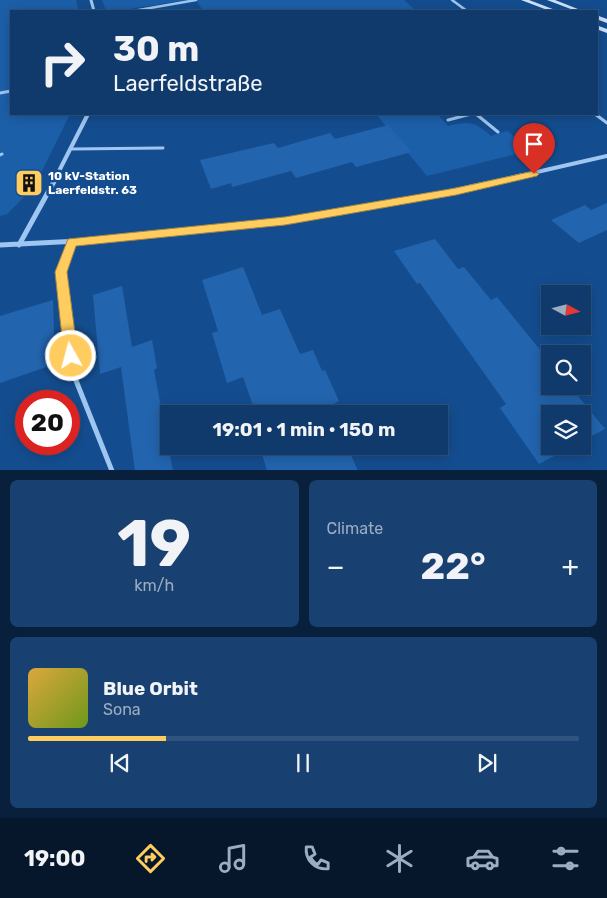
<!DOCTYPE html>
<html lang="en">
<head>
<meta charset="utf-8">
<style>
	body { margin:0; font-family:Rubik,sans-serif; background:#184171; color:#f1f3f6; height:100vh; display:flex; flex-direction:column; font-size:19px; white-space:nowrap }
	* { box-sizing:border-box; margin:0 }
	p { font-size:16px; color:#9badc1 }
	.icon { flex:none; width:28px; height:28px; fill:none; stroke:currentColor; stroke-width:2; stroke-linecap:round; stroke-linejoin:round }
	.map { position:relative; height:470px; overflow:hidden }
	.side { display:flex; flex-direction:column; gap:10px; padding:10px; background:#08203b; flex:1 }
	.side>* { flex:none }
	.banner { position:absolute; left:10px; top:10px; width:588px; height:105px; border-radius:0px; box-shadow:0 2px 12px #0003,0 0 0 1px #2f547e; background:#0f3a6b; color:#f1f3f6; overflow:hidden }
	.needle { width:32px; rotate:97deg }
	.fabs { position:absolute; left:541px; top:285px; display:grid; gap:10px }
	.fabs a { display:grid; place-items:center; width:50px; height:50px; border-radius:0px; background:#0f3a6b; box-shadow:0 2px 12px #0003,0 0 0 1px #2f547e; font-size:25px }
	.speed { position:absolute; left:15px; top:390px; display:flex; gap:10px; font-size:25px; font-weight:700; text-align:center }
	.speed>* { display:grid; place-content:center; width:65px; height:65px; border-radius:50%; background:#0f3a6b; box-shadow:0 2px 12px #0003,0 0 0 1px #2f547e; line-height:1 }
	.speed .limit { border:8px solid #d22; background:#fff; color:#111 }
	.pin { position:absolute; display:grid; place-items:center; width:42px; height:42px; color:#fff; margin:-51px -21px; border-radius:50% 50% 50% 0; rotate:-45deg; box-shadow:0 0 5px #0007 }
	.pin .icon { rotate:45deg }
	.me { position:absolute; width:55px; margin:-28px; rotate:353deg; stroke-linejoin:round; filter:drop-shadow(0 0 4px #0008) }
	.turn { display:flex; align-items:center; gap:18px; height:105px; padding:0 20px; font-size:22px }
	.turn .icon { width:65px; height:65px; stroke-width:2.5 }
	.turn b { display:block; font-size:35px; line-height:42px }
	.big { font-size:38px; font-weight:700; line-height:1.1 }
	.side .card { flex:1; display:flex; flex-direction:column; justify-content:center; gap:8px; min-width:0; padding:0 18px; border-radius:8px; background:#184171 }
	.side .dial { align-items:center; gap:0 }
	.dial b { font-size:65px; line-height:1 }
	.song { display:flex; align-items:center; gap:15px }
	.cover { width:60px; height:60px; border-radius:8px; background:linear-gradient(135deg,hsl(40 70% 55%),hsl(80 70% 35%)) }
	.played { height:5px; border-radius:2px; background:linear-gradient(90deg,#ffcc5f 25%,#2f547e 25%) }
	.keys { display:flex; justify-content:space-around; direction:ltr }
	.heat { display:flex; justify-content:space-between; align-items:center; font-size:28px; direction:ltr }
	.side .tiles { flex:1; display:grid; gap:10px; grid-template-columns:1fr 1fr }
	.card:last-child { grid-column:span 2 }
	.trip { position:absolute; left:160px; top:405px; width:288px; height:50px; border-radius:0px; background:#0f3a6b; box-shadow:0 2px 12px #0003,0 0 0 1px #2f547e; font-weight:700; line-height:50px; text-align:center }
	.menu { display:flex; height:80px; justify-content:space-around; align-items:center; background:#06172b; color:#9badc1 }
	.menu .icon { width:35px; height:35px }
	.menu .active { color:#ffcc5f }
	.menu b { font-size:22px; color:#f1f3f6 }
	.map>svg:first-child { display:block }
	.green { fill:#1c5fa9 }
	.building { fill:#2264ae }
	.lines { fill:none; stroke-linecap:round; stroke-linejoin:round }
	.service-far3 { stroke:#9fc6f1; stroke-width:2.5 }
	.service-far2 { stroke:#9fc6f1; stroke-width:3 }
	.service-far1 { stroke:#9fc6f1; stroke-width:4 }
	.service { stroke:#9fc6f1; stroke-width:5 }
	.minor-far2 { stroke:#9fc6f1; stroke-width:3 }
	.minor-far1 { stroke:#9fc6f1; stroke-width:4 }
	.minor { stroke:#9fc6f1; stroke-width:5 }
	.secondary { fill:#cee3fb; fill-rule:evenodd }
	.route { fill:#ffcc5f; stroke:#a6853e }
	.labels { text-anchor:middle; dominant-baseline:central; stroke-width:5; stroke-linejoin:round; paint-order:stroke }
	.poi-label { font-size:12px; font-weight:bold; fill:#fff; stroke:#144d8f; text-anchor:start }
</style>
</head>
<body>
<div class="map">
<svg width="607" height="471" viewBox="0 0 607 471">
	<rect width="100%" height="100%" fill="#144d8f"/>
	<path class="green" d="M0 0H76L79 11H11V114H70L41 173H32L17 194 26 195 7 214 0 216Z
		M102 0H187L116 11H106Z
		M196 0H404L416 11H203Z
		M376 114H446L439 116 448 126C470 121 474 121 491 136L507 131 532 150 427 176Z"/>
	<path class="building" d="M388 125 412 152 356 167 352 162 296 178 291 171 232 187 231 183 211 189 200 160 274 143 278 148 330 133 335 139Z
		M607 203V230L579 243 551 220 585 205 591 210Z
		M435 239 458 269 464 267 491 300 497 297 550 362V386H570L605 429 582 441V414H550V446H573L539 464 500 408 506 404 420 283 417 284 394 251Z
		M243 267 262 315 280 309 300 354 313 350 322 371 325 370 339 401 329 406 332 414H256L243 377 227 383 212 333 218 331 202 280Z
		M122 286 132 347 152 340 157 368 154 370 173 471H135L121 367 100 374 93 295Z
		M53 300 55 364 0 383V316Z
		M260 446H347L358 471H267Z"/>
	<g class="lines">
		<path class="service-far3" d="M452 0 467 11
			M133 11 196 0"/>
		<path class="service-far2" d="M0 93 11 91
			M476 114 498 132
			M595 114 607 123
			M448 120 471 114
			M72 149 163 148
			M0 155 2 154"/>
		<path class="service-far1" d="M65 306 61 272 72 242"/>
		<path class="service" d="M65 304 73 373 112 471"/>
		<path class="minor-far2" d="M91 0 94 11"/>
		<path class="minor-far1" d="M56 177 88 114
			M515 177 607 156"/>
		<path class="minor" d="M0 245C175 238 350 216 521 176
			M19 245 57 176"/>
		<path class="secondary" d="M521 0H529L558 11H550Z
			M547 0H555L583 11H576Z
			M596 15 607 19V23L596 19Z
			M596 25 607 29V33L596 29Z"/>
	</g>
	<path class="route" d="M534 171 539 174 537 176 456 195 285 225 76 246 67 272 78 356 76 361 71 363 66 361 64 356 55 272 68 239 285 217 456 188Z"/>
	<defs>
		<symbol id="building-square" viewBox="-11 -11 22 22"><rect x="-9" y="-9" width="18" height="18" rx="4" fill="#ffcc5f" stroke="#144d8f"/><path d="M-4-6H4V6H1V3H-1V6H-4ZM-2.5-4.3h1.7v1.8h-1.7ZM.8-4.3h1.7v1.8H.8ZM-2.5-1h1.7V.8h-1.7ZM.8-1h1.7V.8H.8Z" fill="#111"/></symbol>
	</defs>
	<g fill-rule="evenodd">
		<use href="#building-square" x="13" y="167" width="32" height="32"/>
	</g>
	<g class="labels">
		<g class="poi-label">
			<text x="48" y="176">10 kV-Station<tspan x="48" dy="14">Laerfeldstr. 63</tspan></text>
		</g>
	</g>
</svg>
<div class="fabs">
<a><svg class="needle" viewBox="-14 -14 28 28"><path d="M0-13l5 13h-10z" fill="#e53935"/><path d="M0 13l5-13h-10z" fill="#9badc1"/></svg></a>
<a><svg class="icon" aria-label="search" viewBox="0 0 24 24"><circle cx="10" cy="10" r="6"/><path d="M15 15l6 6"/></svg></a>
<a><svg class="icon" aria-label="layers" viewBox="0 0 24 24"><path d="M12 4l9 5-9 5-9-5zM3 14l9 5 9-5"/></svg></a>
</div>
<div class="speed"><div class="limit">20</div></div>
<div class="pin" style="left:534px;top:174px;background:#d93025"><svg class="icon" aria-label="arrive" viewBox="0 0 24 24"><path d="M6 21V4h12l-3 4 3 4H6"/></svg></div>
<svg class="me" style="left:71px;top:356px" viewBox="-20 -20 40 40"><circle r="17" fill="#ffcc5f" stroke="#fff" stroke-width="3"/><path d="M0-11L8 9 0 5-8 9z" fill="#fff"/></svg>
<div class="trip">19:01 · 1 min · 150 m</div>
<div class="banner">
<div class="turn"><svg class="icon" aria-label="right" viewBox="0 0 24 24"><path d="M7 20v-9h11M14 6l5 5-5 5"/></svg><div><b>30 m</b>Laerfeldstraße</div></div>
</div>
</div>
<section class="side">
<div class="tiles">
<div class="card dial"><b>19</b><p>km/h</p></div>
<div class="card"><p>Climate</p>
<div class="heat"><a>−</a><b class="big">22°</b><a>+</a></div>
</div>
<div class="card">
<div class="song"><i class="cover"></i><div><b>Blue Orbit</b><p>Sona</p></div></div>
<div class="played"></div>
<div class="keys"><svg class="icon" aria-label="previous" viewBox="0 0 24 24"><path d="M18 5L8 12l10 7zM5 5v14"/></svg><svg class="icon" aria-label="pause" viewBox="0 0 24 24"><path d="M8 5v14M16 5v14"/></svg><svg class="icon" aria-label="next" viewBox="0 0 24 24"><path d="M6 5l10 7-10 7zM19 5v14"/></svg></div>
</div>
</div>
</section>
<nav class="menu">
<b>19:00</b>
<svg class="icon active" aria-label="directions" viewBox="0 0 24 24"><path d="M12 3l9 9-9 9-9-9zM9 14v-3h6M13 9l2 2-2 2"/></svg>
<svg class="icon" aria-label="music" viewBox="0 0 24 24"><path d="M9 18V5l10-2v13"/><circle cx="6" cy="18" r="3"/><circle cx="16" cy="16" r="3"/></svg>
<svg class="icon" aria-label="phone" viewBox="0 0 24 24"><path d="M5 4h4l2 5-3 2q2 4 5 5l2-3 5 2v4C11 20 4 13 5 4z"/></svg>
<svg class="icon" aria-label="climate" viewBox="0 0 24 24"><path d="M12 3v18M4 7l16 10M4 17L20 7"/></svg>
<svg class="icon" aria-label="car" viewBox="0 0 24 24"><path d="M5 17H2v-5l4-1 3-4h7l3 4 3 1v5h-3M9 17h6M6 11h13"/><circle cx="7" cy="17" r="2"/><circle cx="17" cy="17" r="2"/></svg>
<svg class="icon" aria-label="filters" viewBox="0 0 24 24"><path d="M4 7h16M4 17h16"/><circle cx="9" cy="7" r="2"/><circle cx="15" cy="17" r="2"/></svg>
</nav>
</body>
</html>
